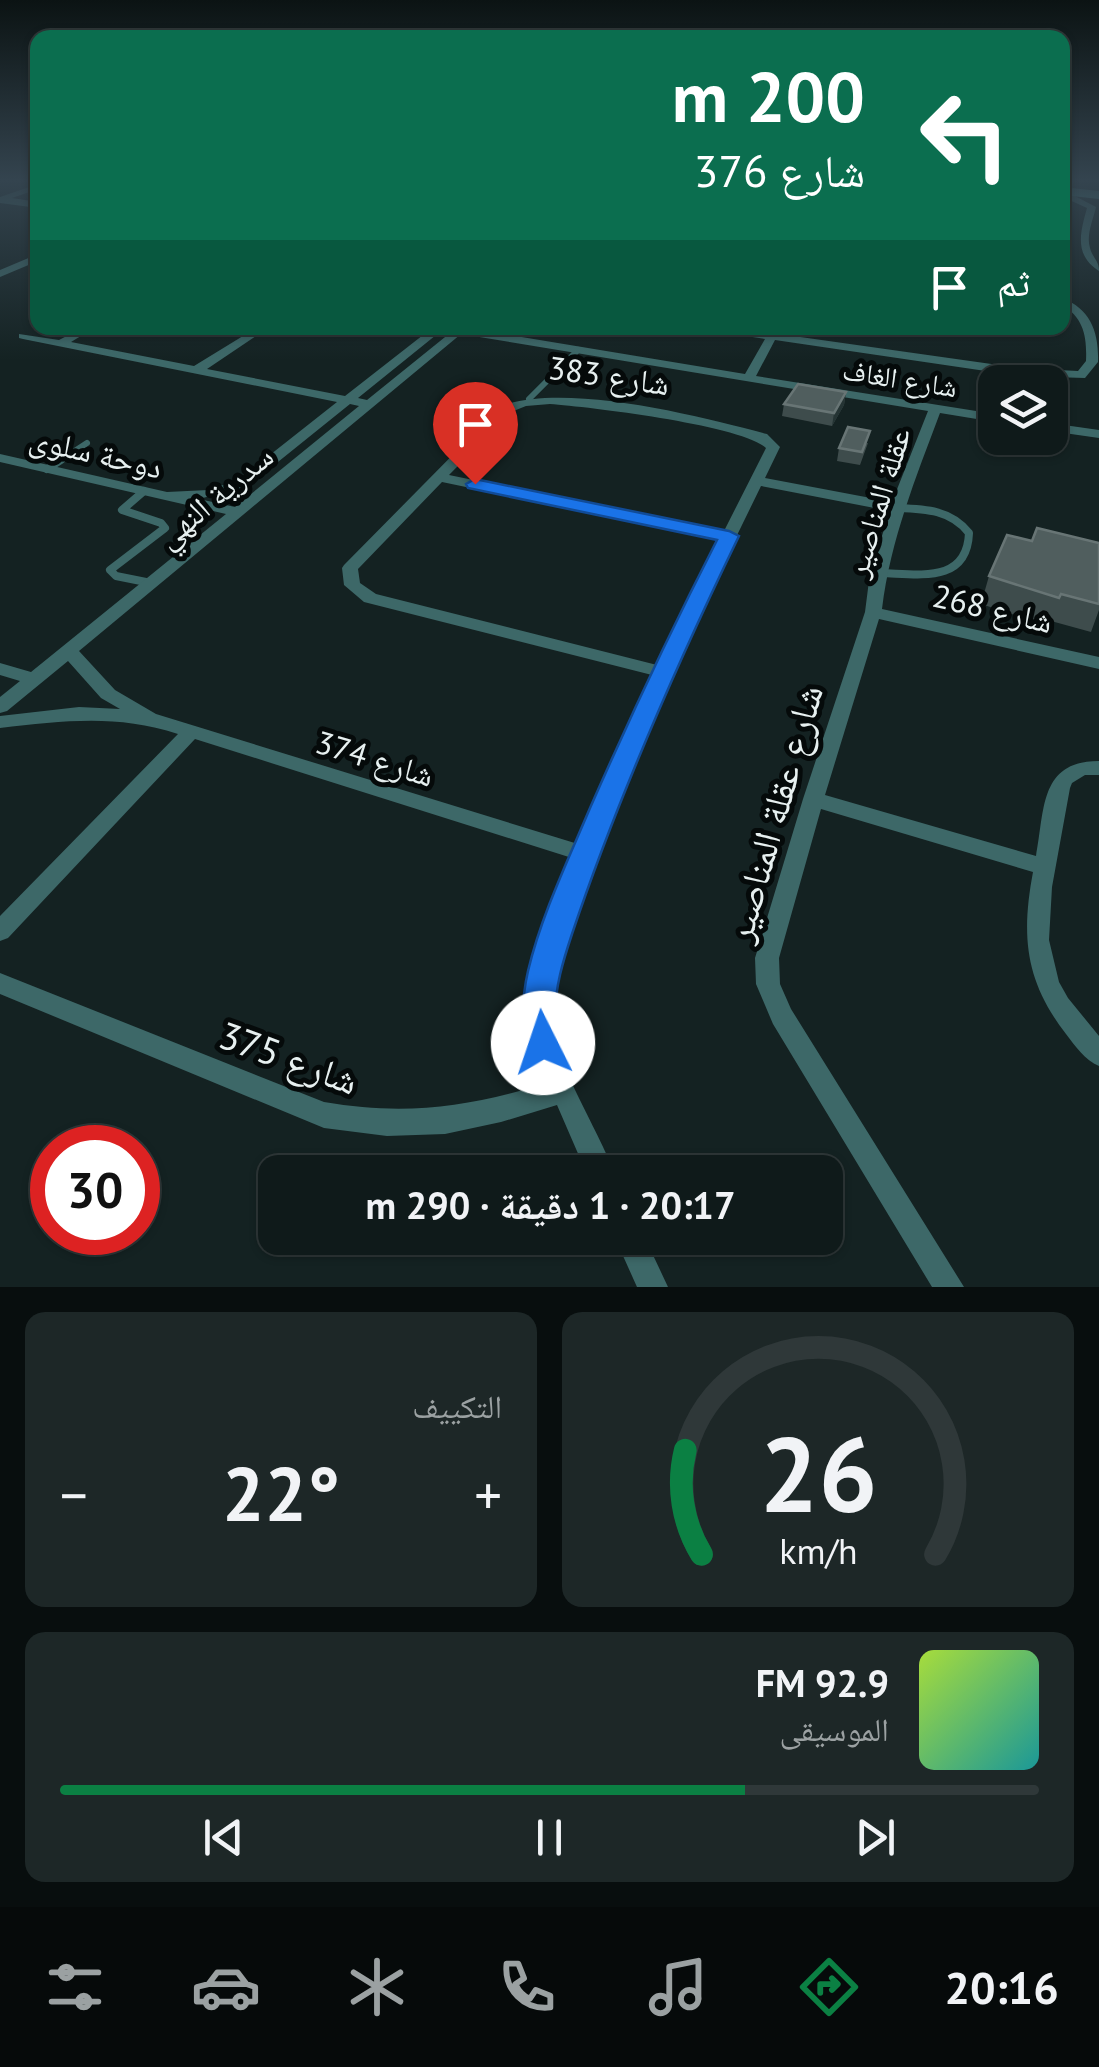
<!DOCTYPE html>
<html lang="ar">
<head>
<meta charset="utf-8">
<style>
	body { margin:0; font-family:"PT Sans","Noto Naskh Arabic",sans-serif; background:#1d2727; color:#f1f3f6; direction:rtl; height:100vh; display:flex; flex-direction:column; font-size:38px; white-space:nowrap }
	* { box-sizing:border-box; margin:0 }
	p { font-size:32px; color:#9ba1a2 }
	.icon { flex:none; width:55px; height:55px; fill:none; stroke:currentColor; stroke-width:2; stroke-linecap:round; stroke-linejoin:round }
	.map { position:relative; height:1287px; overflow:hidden; direction:ltr }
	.panel { display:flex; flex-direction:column; gap:25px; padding:25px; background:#080e0e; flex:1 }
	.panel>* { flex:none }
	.banner { position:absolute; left:30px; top:30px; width:1040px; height:305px; border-radius:20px; box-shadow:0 2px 8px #0004,0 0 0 2px #2f3839; direction:rtl; background:#0b6e4f; color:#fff; overflow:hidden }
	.fabs { position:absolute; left:978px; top:365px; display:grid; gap:20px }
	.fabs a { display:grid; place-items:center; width:90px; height:90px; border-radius:20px; background:#0f1a1a; box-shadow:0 2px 8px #0004,0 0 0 2px #2f3839; font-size:50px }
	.speed { position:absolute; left:30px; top:1125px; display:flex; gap:20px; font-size:50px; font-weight:700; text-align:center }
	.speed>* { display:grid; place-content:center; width:130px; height:130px; border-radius:50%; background:#0f1a1a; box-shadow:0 2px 8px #0004,0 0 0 2px #2f3839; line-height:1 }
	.speed .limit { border:15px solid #d22; background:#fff; color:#111 }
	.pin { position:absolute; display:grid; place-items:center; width:85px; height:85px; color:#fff; margin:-102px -42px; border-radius:50% 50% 50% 0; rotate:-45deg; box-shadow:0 0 10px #0007 }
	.pin .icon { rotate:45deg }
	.me { position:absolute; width:110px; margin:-55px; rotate:356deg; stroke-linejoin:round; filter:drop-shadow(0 0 8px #0008) }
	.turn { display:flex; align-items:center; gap:35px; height:210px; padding:0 40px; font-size:45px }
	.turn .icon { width:130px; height:130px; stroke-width:2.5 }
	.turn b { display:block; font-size:70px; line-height:85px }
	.then { display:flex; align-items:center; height:95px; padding:0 40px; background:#0003; gap:20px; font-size:38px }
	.big { font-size:75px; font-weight:800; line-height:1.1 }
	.panel .tile { flex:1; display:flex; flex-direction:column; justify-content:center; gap:15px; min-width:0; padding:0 35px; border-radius:20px; background:#1d2727 }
	.panel .dial { align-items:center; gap:0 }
	.dial svg { height:260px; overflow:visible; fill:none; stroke:#2f3839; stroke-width:7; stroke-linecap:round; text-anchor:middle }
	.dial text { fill:#f1f3f6; stroke:none }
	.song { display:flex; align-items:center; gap:30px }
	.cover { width:120px; height:120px; border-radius:15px; background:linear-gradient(135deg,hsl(80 70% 55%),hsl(180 70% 35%)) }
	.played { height:10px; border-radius:5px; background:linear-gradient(90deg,#0b8043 70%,#2f3839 70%) }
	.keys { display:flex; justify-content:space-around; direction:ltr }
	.heat { display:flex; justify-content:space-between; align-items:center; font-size:55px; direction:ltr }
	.panel .tiles { flex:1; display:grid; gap:25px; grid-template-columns:1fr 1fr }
	.tile:last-child { grid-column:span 2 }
	.trip { position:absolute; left:258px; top:1155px; width:585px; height:100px; border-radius:20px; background:#0f1a1a; box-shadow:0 2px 8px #0004,0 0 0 2px #2f3839; font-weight:800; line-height:100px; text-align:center; direction:rtl }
	.tab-bar { display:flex; height:160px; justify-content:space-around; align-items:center; background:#060a0a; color:#9ba1a2 }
	.tab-bar .icon { width:70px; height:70px }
	.tab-bar .selected { color:#0b8043 }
	.tab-bar b { font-size:45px; color:#f1f3f6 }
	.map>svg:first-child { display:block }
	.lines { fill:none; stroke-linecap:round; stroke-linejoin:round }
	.lane-far1 { stroke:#3d6868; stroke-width:6 }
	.lane { stroke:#3d6868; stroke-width:8 }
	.street { fill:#3d6868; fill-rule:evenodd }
	.secondary { fill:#499291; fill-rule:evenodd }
	.wall { fill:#3e4c4c }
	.shaded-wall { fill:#253434 }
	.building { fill:#505e5e; stroke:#687575; stroke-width:2.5 }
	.route { fill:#1a73e8; stroke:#114b97; stroke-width:2.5 }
	.labels { text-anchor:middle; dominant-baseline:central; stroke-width:10; stroke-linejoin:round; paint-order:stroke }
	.far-street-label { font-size:28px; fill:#e7f0f0; stroke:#050a0a }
	.street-label { font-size:32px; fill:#e7f0f0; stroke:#050a0a }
	.near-street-label { font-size:38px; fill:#e7f0f0; stroke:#050a0a }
</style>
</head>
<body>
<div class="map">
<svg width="1099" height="1287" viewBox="0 0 1099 1287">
	<rect width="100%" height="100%" fill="#142222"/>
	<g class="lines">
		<path class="lane-far1" d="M529 399 578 350
			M58 462 87 443"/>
		<path class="lane" d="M47 469 61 460
			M144 491 122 510 161 523 165 528 110 570 116 576 151 583
			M881 573C919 574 967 584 969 533 951 510 926 509 898 508"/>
		<path class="street" d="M38 184V189L12 198 38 202V208L0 203V197Z
			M1065 194H1071L1096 207C1093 220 1086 235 1090 248 1093 259 1099 260 1099 271 1074 255 1080 233 1087 208L1065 198Z
			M38 254V261L0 277V270Z
			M1062 298C1091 309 1099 333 1098 362L1085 378 1019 376 775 340 756 376 995 414V422L940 413C916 477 890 541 882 609L1099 657V669L879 619 825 795 1036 856C1045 810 1039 761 1099 761V775H1085L1072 783 1070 788 1052 887 1049 940 1059 982 1068 998 1099 1036V1066C1085 1060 1075 1046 1066 1034 1025 981 1021 936 1033 872L821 809 779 958 780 984 791 1009 964 1287H932L773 1024 756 984 755 958 803 799 865 612 870 573 890 511 761 486C696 620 627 756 580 899 567 937 551 976 552 1017 552 1059 599 1130 614 1172H586L557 1105 501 1122 445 1134 387 1136 324 1128 0 994V973L324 1102C406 1116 469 1107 547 1083 541 1069 533 1054 530 1039 516 980 552 914 572 858L195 739 8 938 0 941V916L178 734C116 714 64 721 0 728V716L79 707 120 709 101 698 68 661 7 711 0 713V697L20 681 0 675V663L31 672 226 514 0 462V454L167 492 208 490 238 480 337 402 23 339 19 338V334L59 340 82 328H94L71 342 194 366 256 328H268L207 369 345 396 432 328H467L745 374 765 339 713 331 708 328 772 333 1019 368 1078 371 1086 361C1087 337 1084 318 1062 305ZM441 331 450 333 367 400 358 398ZM461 334 928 411 892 502 765 478 780 447 767 434C700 416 565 382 501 406L344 565 342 568 344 585 364 602 652 675 578 844 156 714 115 690 79 651ZM350 404 359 406 235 507 199 499 248 486ZM550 404C590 407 741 425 766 448L724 531 449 475 511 412 526 406ZM442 482 720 540 657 665 376 594 360 583 358 569Z
			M1050 423 1099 430V438L1050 431Z
			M615 1238H645L668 1287H637Z"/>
		<path class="secondary" d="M1062 187 1099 191V199L1062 195Z"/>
	</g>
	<path class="wall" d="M846 392 844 405 832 426 782 416 784 404Z
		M868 443 860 465 837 461 839 448Z
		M1032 541 1099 543V610L1091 632 1051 621 1049 626 981 604 989 576Z"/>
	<path class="shaded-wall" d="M846 392 844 405 832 426 834 413Z"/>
	<path class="building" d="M798 384 846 392 834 413 784 404Z
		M848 427 870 431 862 452 839 448Z
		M1037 528 1099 543V604L1061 594 1059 598 989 576 1007 535 1032 541Z"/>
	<linearGradient id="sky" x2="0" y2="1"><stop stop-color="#0b1313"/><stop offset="0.5" stop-color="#34444f"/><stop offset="1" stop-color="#34444f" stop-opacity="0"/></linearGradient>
	<rect width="1099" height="360" fill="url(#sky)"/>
	<path class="route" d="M475 479 729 531 739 536C676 666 618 797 572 934 563 961 555 987 555 1016 556 1031 561 1040 554 1053L543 1058 531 1053C520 1029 522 997 528 971 541 916 568 860 590 808 630 717 672 628 717 540L468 488 466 484Z"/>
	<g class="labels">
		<g class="far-street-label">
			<text transform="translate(900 378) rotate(9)">شارع الغاف</text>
		</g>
		<g class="street-label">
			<text transform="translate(609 375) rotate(8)">شارع 383</text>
			<text transform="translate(96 452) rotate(13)">دوحة سلوى</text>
			<text transform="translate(214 496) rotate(-40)">سدرية النهي</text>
			<text transform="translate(877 502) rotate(-73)">عقلة المناصير</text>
			<text transform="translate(993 608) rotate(13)">شارع 268</text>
			<text transform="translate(375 758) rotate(17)">شارع 374</text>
		</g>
		<g class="near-street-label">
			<text transform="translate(773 813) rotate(-74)">شارع عقلة المناصير</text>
			<text transform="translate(289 1057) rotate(20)">شارع 375</text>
		</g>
	</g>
</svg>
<div class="fabs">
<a><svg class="icon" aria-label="layers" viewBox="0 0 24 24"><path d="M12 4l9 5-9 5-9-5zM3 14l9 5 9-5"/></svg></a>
</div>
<div class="speed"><div class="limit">30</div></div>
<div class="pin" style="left:475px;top:484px;background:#d93025"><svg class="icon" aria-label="arrive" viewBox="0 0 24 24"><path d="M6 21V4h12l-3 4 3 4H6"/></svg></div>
<svg class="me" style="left:543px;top:1043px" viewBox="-20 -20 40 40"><circle r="19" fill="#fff"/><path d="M0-13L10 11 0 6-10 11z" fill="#1a73e8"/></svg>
<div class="trip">20:17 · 1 دقيقة · 290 m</div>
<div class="banner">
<div class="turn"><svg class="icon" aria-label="left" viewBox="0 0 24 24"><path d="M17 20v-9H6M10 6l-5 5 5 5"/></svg><div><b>200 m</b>شارع 376</div></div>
<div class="then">ثم<svg class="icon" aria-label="arrive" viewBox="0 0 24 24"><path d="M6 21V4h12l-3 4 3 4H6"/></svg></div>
</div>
</div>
<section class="panel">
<div class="tiles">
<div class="tile dial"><svg viewBox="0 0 100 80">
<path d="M14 69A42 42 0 1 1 86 69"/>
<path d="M14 69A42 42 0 0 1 9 37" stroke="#0b8043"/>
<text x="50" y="56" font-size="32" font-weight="700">26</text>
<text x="50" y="72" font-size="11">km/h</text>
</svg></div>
<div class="tile"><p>التكييف</p>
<div class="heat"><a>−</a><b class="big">22°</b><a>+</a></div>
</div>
<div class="tile">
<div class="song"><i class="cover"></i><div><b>92.9 FM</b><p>الموسيقى</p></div></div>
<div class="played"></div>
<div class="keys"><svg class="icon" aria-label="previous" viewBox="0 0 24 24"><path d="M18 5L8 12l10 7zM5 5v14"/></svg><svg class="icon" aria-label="pause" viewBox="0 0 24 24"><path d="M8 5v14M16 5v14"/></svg><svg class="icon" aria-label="next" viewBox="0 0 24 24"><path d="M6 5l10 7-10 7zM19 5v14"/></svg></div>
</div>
</div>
</section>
<nav class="tab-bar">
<b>20:16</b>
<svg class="icon selected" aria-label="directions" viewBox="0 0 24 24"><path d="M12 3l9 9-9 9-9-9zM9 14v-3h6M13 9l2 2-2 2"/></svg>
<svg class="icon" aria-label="music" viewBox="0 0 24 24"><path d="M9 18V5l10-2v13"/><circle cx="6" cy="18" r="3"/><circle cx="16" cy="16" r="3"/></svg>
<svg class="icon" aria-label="phone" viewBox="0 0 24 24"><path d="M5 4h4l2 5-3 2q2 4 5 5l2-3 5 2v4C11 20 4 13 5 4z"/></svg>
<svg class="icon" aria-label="climate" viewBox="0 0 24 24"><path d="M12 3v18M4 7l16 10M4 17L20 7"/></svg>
<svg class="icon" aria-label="car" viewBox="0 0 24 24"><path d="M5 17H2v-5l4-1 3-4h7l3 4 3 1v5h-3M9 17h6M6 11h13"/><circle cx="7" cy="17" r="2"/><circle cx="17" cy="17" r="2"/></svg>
<svg class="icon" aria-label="filters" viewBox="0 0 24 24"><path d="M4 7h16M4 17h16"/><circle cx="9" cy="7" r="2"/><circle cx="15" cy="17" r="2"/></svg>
</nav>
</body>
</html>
